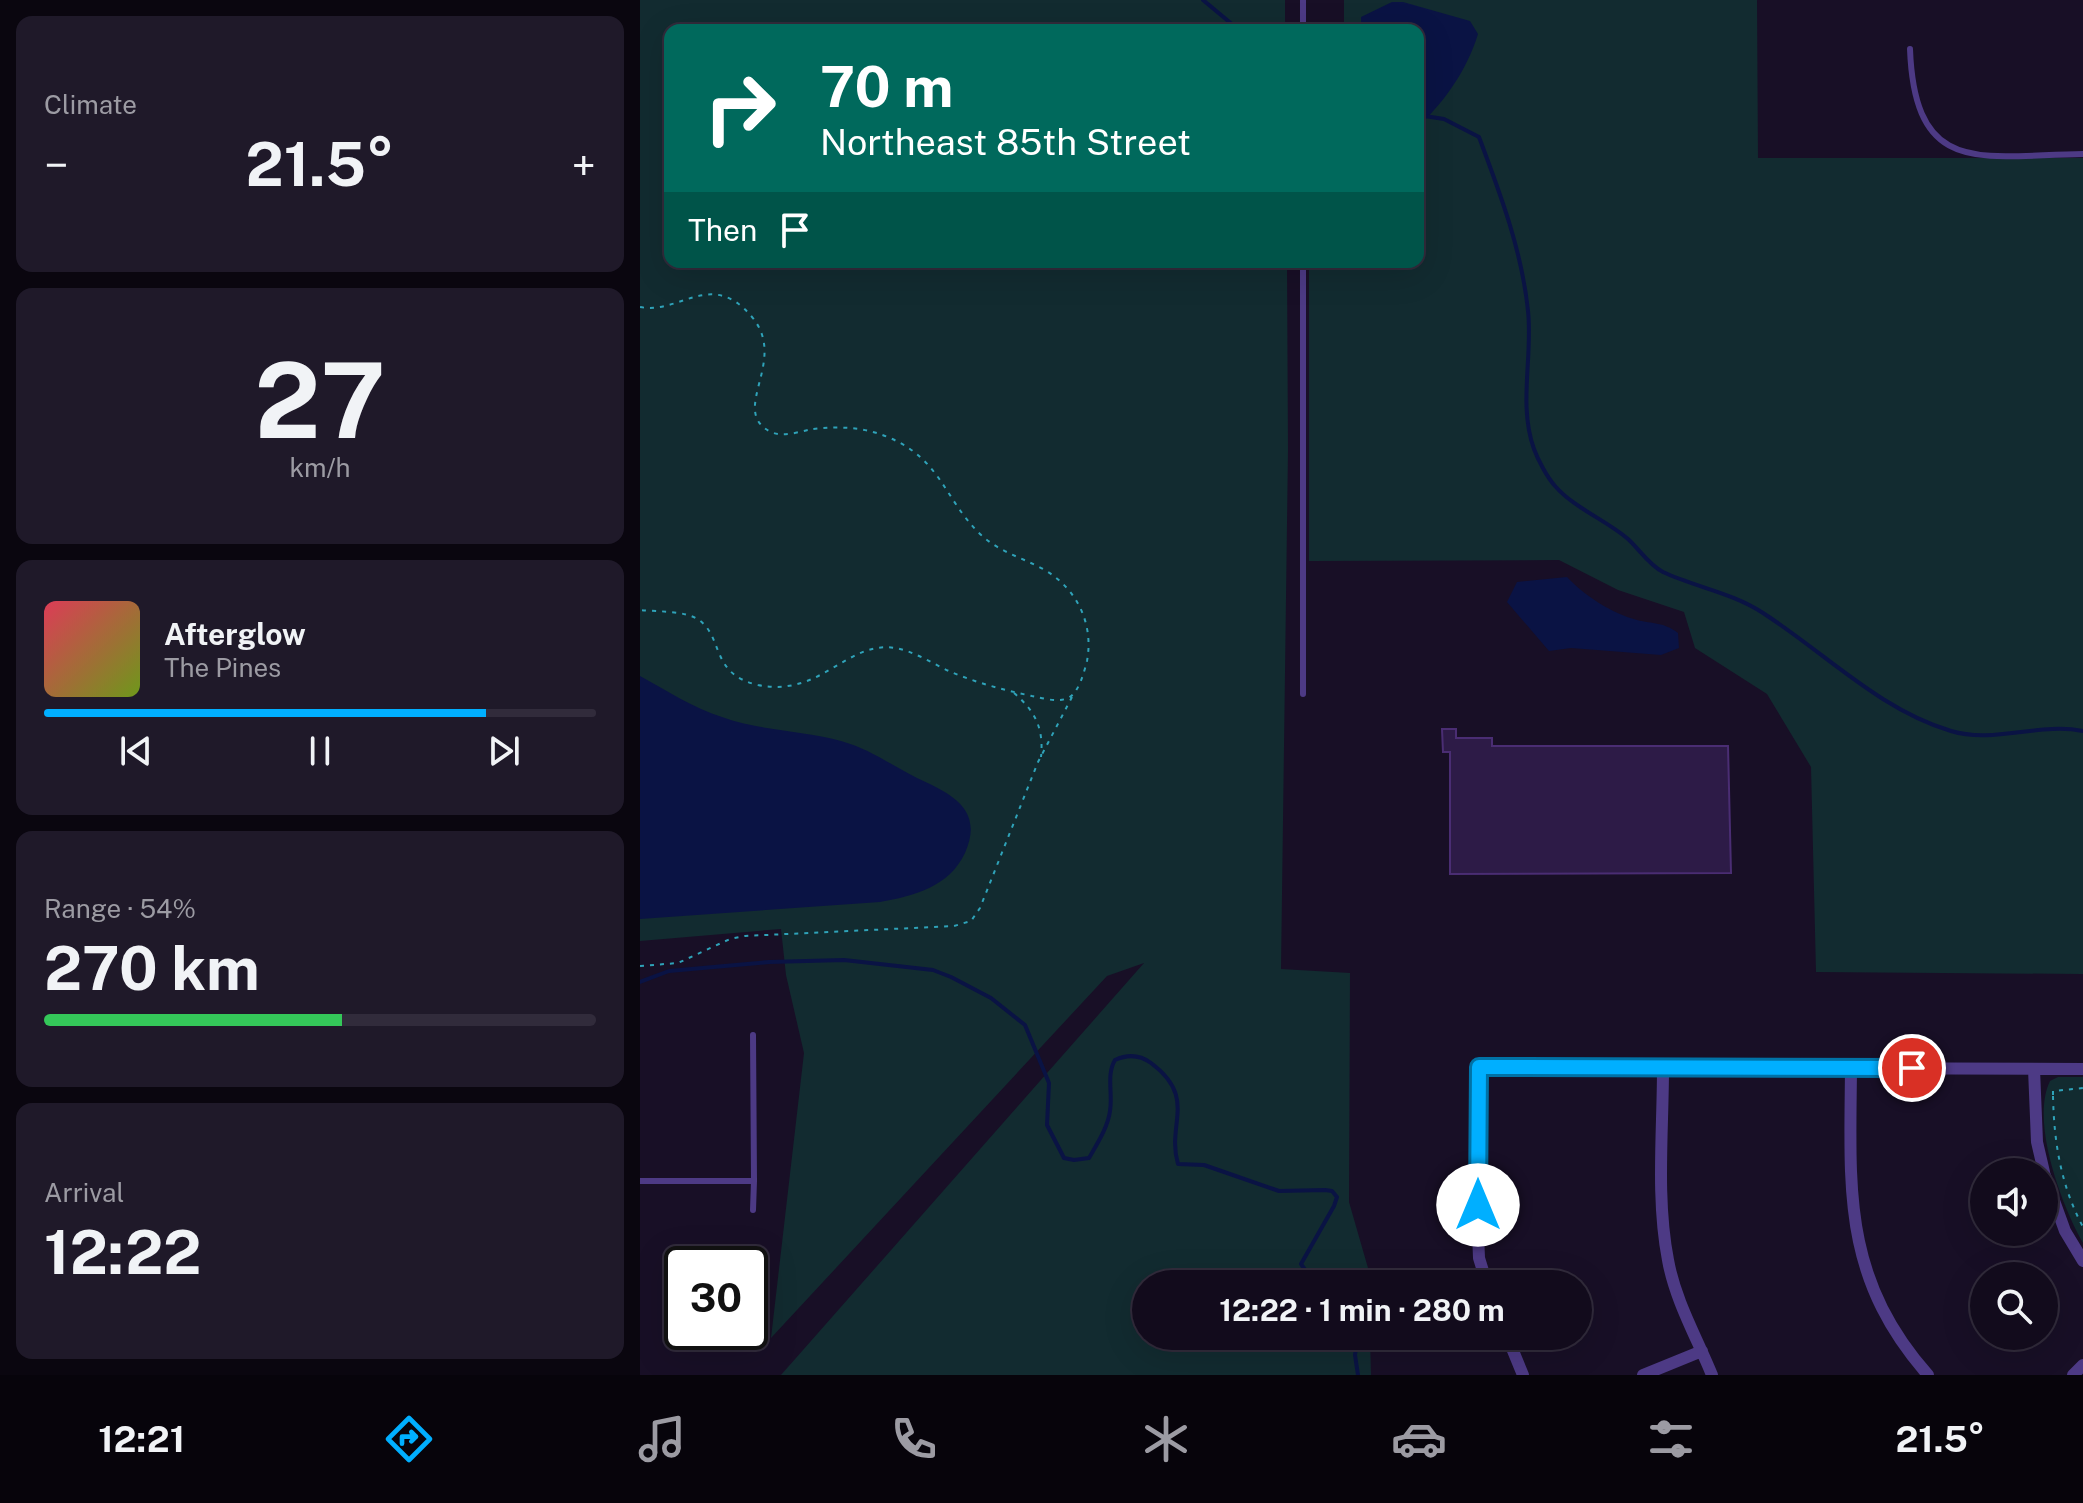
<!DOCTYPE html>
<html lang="en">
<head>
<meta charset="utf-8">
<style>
	body { margin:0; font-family:"Public Sans",sans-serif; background:#1f1929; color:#f1f3f6; height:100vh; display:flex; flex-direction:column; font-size:30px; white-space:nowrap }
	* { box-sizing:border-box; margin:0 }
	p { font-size:26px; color:#9c9ba3 }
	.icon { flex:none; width:44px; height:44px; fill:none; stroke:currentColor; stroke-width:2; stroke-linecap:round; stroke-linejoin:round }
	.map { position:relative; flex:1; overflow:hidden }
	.details { display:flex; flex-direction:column; gap:16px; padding:16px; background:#0a060f; width:640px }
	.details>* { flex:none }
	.guide { position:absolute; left:24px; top:24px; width:760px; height:244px; border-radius:16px; box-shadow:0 8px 32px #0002,0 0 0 2px #312b3b; background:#00695c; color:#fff; overflow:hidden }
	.tools { position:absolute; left:1330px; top:1158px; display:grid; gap:16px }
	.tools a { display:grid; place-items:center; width:88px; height:88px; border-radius:50%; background:#120b1c; box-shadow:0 8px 32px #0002,0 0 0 2px #312b3b; font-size:40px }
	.speed { position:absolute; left:24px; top:1246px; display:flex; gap:16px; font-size:40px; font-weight:700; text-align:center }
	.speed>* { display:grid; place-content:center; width:104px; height:104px; border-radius:50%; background:#120b1c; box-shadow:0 8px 32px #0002,0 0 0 2px #312b3b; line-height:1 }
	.speed .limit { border:4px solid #111; border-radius:12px; background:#fff; color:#111 }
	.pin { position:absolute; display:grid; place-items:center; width:68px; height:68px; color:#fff; margin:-34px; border:4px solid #fff; border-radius:50%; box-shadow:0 2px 8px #0007 }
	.me { position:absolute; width:88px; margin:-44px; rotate:0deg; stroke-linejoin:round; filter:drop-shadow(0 0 6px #0008) }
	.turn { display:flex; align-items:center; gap:28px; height:168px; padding:0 24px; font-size:36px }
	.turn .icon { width:104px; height:104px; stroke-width:2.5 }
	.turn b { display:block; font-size:56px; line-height:68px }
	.then { display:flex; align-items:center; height:76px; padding:0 24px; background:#0003; gap:16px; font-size:30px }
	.big { font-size:60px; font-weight:700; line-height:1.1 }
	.details .tile { flex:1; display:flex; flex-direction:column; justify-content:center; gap:12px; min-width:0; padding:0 28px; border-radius:16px; background:#1f1929 }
	.details .dial { align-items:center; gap:0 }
	.dial b { font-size:104px; line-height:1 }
	.song { display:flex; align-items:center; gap:24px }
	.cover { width:96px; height:96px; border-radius:12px; background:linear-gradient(135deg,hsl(350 70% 55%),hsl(80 70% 35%)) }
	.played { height:8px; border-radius:4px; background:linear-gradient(90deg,#00afff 80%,#312b3b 80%) }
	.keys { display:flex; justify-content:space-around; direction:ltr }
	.heat { display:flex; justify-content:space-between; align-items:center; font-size:44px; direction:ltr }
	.charge { height:12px; border-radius:6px; background:linear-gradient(90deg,#34c759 54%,#312b3b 0) }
	.trip { position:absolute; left:492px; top:1270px; width:460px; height:80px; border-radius:40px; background:#120b1c; box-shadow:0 8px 32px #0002,0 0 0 2px #312b3b; font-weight:700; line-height:80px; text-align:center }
	.tabs { display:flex; height:128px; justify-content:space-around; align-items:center; background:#07040b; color:#9c9ba3 }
	.tabs .icon { width:56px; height:56px }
	.tabs .on { color:#00afff }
	.tabs b { font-size:36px; color:#f1f3f6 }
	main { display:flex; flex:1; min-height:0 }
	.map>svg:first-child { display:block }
	.green { fill:#122b30 }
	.water { fill:#0a1344 }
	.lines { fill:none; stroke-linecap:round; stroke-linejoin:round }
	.stream { stroke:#0a1344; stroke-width:4 }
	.building { fill:#2d1b47; stroke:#4a2d73; stroke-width:2 }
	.path { stroke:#2fa3b9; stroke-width:2; stroke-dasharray:4 6; stroke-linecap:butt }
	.lane { stroke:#4d3a85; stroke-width:6 }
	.street { stroke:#4d3a85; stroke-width:12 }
	.route-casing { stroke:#0072a6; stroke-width:20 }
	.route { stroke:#00afff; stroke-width:14 }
</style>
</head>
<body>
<main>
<section class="details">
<div class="tile"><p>Climate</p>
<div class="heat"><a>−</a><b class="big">21.5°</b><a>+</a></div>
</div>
<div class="tile dial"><b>27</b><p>km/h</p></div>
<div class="tile">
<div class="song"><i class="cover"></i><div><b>Afterglow</b><p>The Pines</p></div></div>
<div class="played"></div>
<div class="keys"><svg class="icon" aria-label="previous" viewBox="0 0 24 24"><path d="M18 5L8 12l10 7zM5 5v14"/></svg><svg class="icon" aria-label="pause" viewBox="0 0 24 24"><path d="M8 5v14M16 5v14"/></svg><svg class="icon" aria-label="next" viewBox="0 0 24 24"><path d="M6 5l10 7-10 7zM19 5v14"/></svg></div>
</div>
<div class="tile"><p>Range · 54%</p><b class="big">270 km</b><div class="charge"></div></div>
<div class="tile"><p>Arrival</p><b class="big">12:22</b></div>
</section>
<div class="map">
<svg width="1443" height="1375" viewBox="0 0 1443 1375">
	<rect width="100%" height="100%" fill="#180f26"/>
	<path class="green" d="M0 0H645V30H30V262H647L648 450 641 969 710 973 709 1202 728 1268 729 1284H506V1336H730L731 1375H141L504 963 467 976 131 1338 164 1053 146 975 141 929 0 941Z
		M704 0H1117L1118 158H1443V974L1176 972 1171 767 1127 694 1055 648 1044 612 978 590 919 560 669 561V262H778V30H704Z
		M1418 1077H1443V1243C1422 1206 1390 1122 1410 1081Z"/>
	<path class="water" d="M752 2H763L830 21 838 34C827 70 805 101 778 127V30H721V17Z
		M927 577C945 596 971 613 997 620 1013 624 1024 622 1038 633L1039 648 1021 655 931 648 909 651 867 602 877 582Z
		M0 676C26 690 53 708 82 717 120 731 162 730 201 741 230 749 251 765 277 778 309 793 345 808 325 853 309 887 274 896 240 902L0 919Z"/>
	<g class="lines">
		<path class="stream" d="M563 0 599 30
			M778 115 804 119 839 137C860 193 882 251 888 311 893 356 878 405 894 449 898 460 907 477 915 486 934 508 966 520 988 539 999 549 1009 565 1023 572 1055 587 1093 593 1123 613 1185 653 1240 710 1311 731 1354 744 1400 722 1443 731
			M0 982 29 971 129 962 204 960 293 970 311 977 351 998 385 1025 409 1083 407 1125 424 1158 434 1160 449 1158C457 1144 468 1127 470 1111 473 1094 466 1075 475 1060 488 1054 500 1055 511 1063 558 1098 526 1124 538 1164L564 1165 639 1191 685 1190 692 1191 697 1197 694 1206 661 1264 671 1278 690 1284
			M718 1336 715 1355 718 1375"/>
	</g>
	<path class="building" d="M802 729H816V738H852V746H1088L1091 873 810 874V752H803Z"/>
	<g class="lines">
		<path class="path" d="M0 307C40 315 71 268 112 317 149 361 88 411 131 432 144 438 160 431 173 429 200 426 225 427 250 438 301 460 305 500 340 534 359 552 381 557 403 569 437 588 454 624 447 661 444 672 439 693 428 698 417 703 403 698 392 696 364 690 337 683 311 672 293 664 274 651 255 648 207 640 181 698 118 685 70 674 84 638 59 620 44 610 18 612 0 610
			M374 693C395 711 404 728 401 757
			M0 966 38 963 90 939 105 936 314 926 331 921 340 908 398 762 432 697
			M1413 1095V1091L1443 1088
			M1413 1096C1414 1143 1421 1186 1443 1227"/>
		<path class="lane" d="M663 0V30
			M1270 49C1275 179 1343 155 1443 154
			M663 262V694
			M113 1035 114 1181
			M0 1181H114L113 1210"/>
		<path class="street" d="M1023 1068C1023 1131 1016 1198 1028 1260 1035 1300 1057 1338 1072 1375
			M1211 1068C1210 1190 1202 1277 1288 1375
			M1394 1069 1397 1142 1404 1172
			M1404 1173 1425 1231 1443 1261
			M847 1284 839 1258 838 1233 839 1067 1443 1069
			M867 1336 883 1375
			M1003 1375 1062 1351
			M1433 1375 1443 1365"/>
	</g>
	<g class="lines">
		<defs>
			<path id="route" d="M838 1205 839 1067 1272 1068"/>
		</defs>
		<use href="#route" class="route-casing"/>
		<use href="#route" class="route"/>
	</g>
</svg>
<div class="tools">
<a><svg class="icon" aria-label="sound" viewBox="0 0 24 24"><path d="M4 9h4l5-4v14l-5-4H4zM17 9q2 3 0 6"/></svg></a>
<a><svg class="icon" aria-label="search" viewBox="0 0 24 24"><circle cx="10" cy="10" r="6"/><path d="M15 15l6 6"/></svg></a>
</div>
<div class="speed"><div class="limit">30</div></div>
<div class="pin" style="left:1272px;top:1068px;background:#d93025"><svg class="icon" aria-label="arrive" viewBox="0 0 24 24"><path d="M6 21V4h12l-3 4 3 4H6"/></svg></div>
<svg class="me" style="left:838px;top:1205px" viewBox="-20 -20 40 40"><circle r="19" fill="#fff"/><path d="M0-13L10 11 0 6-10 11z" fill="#00afff"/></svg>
<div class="trip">12:22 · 1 min · 280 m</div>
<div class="guide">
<div class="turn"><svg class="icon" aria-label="right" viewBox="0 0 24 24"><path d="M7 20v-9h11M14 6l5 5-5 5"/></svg><div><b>70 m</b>Northeast 85th Street</div></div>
<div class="then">Then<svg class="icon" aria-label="arrive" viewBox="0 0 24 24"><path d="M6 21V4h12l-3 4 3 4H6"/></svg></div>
</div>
</div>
</main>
<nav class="tabs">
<b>12:21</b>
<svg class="icon on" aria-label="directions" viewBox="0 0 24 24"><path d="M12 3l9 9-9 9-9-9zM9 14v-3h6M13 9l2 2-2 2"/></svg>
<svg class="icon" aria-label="music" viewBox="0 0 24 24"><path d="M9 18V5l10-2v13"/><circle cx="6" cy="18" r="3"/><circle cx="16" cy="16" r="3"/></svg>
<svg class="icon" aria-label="phone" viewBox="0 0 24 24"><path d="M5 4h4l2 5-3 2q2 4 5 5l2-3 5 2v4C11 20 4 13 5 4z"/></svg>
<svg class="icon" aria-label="climate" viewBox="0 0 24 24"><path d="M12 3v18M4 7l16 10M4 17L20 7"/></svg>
<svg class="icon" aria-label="car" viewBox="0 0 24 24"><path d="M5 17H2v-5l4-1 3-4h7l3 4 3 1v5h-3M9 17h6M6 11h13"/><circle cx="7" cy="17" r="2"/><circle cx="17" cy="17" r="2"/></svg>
<svg class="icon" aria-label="filters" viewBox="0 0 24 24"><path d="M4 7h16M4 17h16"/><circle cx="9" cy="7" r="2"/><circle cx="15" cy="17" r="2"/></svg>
<b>21.5°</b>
</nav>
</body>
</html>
